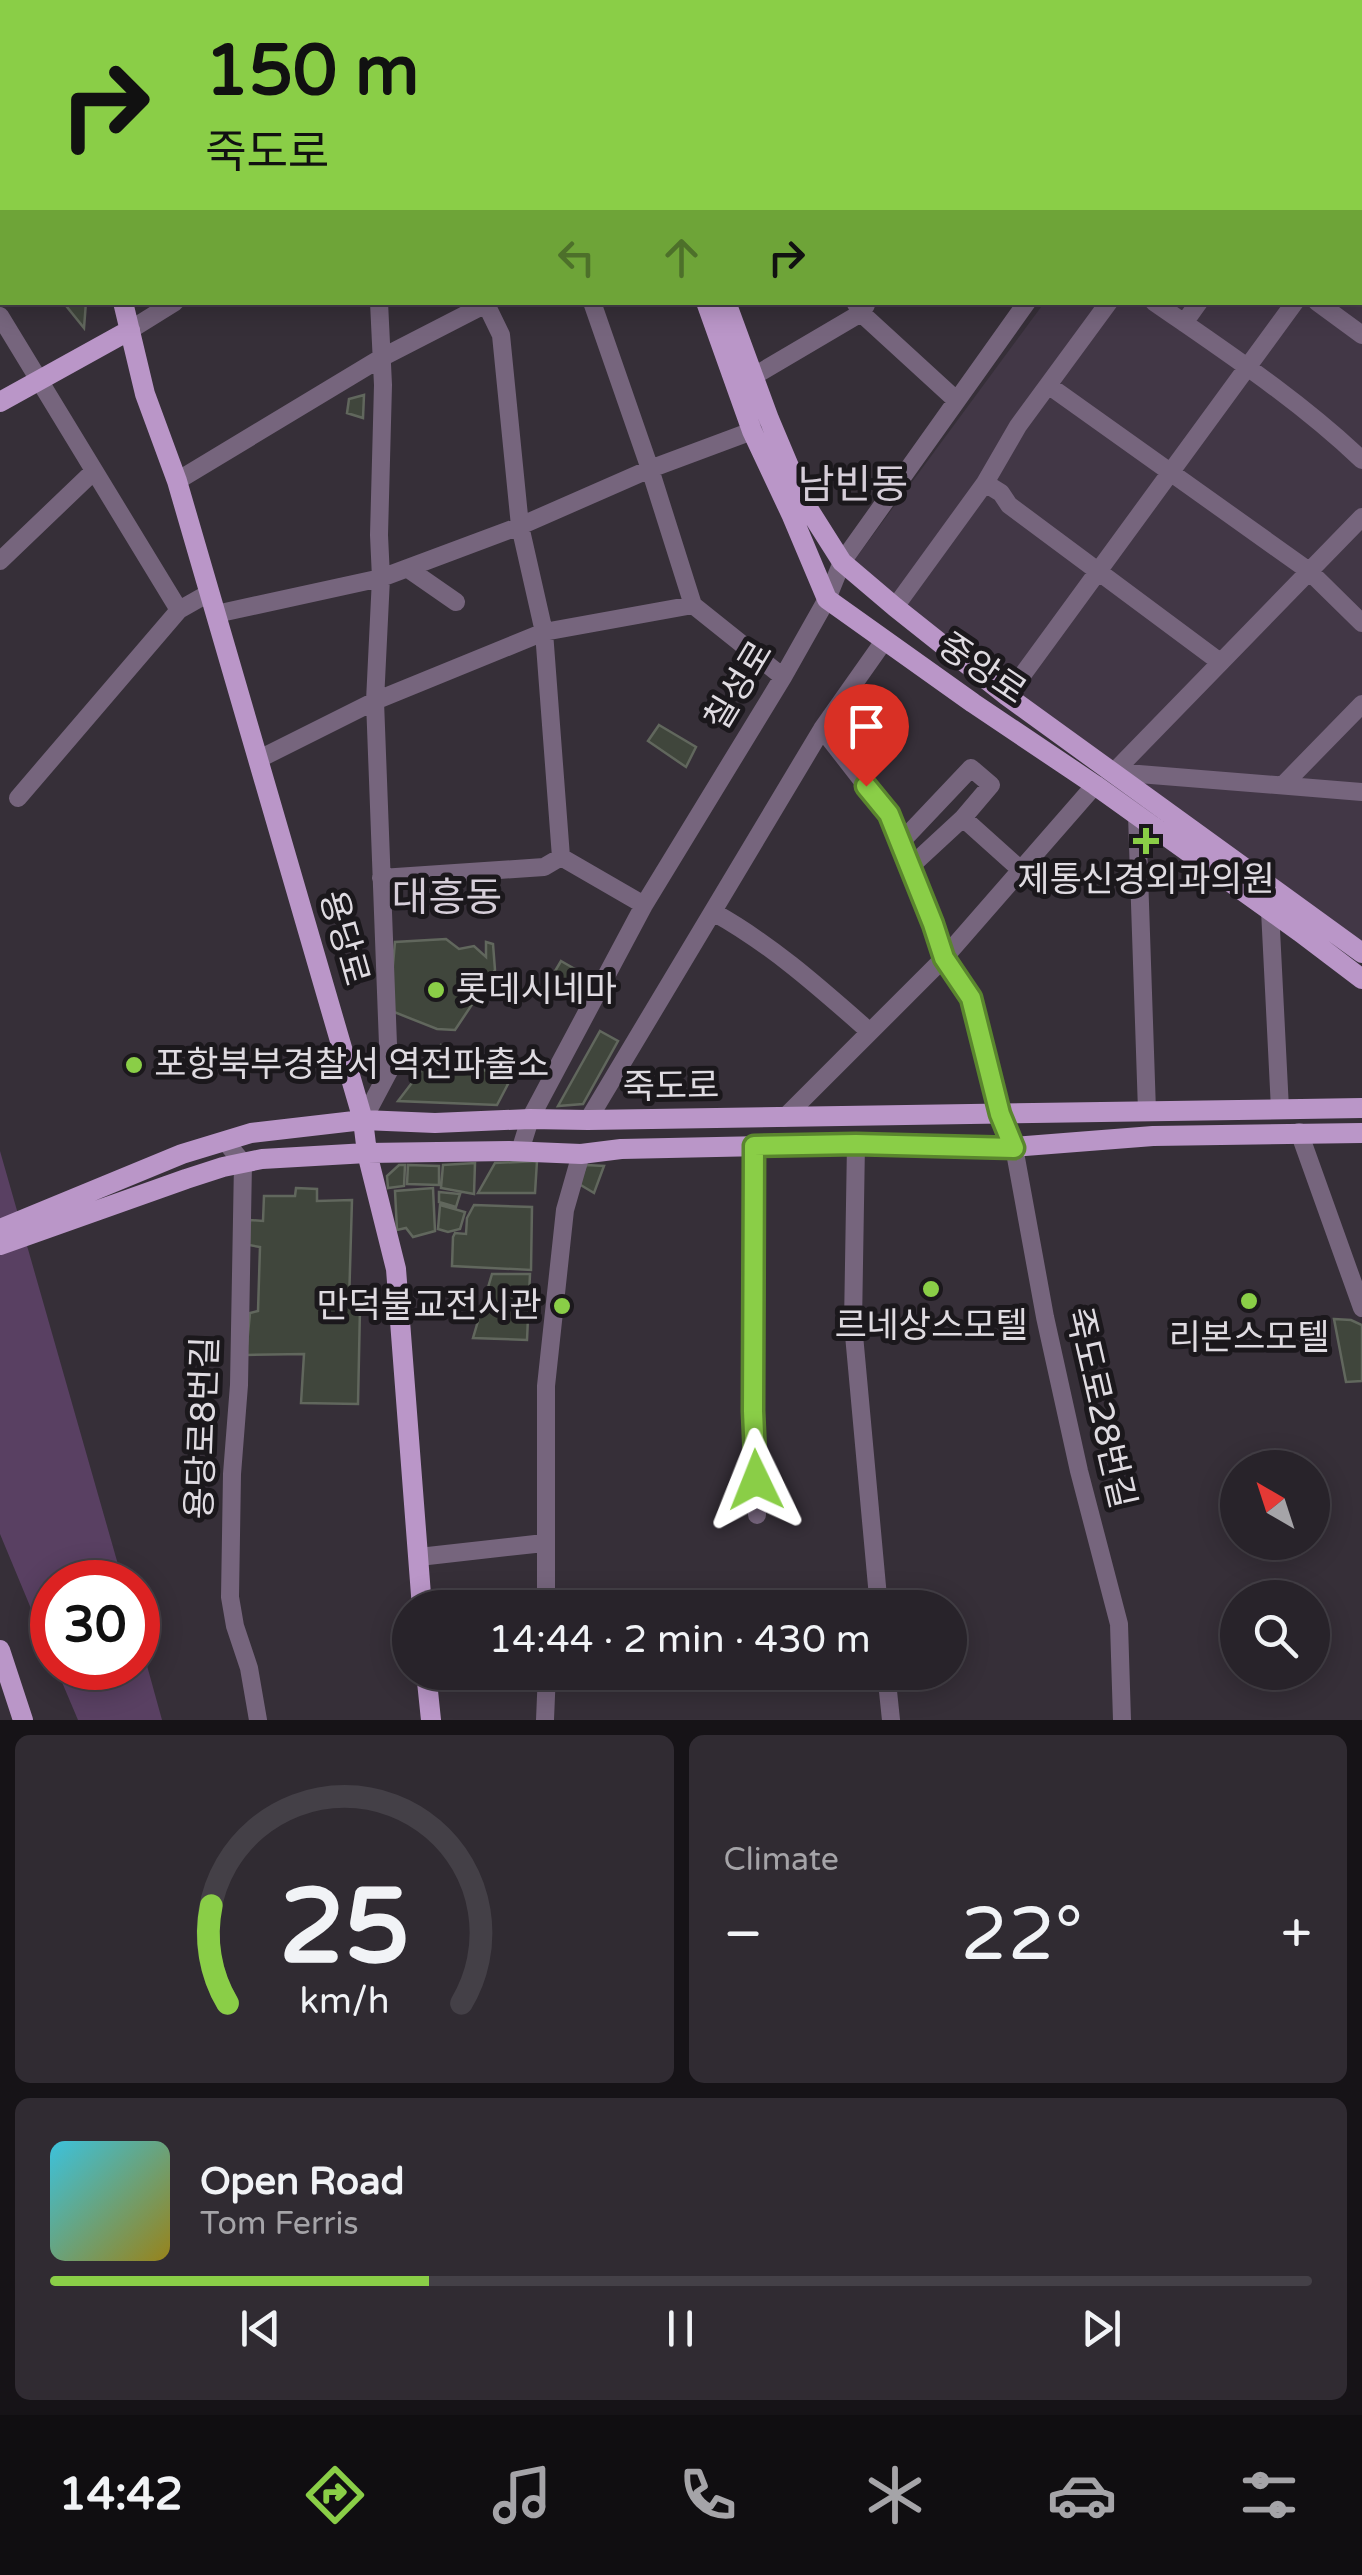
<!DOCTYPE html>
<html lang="en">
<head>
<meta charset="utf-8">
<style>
	body { margin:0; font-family:"Varela Round","Noto Sans KR",sans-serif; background:#302b32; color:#f1f3f6; height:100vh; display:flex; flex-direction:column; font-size:38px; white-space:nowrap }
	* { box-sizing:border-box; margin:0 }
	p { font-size:32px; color:#a5a4a8 }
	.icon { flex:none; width:55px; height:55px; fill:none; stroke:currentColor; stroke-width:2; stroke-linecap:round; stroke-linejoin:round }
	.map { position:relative; height:1720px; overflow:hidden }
	.sheet { display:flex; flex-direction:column; gap:15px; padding:15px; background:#161317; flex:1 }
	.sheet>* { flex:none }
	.banner { position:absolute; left:0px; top:0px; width:1362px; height:305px; box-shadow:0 5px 25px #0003,0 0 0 2px #444047; background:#8ace47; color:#111; overflow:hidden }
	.needle { width:65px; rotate:321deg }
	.fabs { position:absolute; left:1220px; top:1450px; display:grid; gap:20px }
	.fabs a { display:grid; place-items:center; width:110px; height:110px; border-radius:50%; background:#28232a; box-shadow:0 5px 25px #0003,0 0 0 2px #444047; font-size:50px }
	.speed { position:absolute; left:30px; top:1560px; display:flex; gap:20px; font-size:50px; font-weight:700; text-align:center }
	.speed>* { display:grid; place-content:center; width:130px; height:130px; border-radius:50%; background:#28232a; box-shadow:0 5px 25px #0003,0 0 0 2px #444047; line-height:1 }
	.speed .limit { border:15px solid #d22; background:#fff; color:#111 }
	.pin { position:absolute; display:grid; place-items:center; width:85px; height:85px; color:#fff; margin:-102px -42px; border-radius:50% 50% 50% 0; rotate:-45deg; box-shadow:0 0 10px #0007 }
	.pin .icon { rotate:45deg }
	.me { position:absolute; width:110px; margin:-55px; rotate:358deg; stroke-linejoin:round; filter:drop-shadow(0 0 8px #0008) }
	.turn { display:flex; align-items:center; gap:35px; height:210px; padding:0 40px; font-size:45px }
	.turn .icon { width:130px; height:130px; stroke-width:2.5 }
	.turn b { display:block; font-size:70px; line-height:85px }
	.lanes { display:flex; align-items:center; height:95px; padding:0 40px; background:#0003; justify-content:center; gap:50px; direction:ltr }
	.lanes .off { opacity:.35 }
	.big { font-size:75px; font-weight:600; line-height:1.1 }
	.sheet .widget { flex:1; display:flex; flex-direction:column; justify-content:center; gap:15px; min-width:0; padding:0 35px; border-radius:15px; background:#302b32 }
	.sheet .dial { align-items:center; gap:0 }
	.dial svg { height:260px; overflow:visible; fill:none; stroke:#444047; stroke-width:7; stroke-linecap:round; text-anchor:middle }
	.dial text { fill:#f1f3f6; stroke:none }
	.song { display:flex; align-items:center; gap:30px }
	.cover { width:120px; height:120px; border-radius:15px; background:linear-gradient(135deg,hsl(190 70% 55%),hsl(50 70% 35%)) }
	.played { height:10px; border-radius:5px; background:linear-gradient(90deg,#8ace47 30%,#444047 30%) }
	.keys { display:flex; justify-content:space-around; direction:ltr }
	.heat { display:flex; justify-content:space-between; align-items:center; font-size:55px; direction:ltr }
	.sheet .tiles { flex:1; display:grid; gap:15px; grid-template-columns:1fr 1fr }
	.widget:last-child { grid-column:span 2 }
	.trip { position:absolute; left:392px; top:1590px; width:575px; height:100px; border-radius:50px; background:#28232a; box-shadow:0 5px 25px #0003,0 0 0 2px #444047; font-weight:600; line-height:100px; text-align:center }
	.tab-bar { display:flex; height:160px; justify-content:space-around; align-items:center; background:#100e11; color:#a5a4a8 }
	.tab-bar .icon { width:70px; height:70px }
	.tab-bar .active { color:#8ace47 }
	.tab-bar b { font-size:45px; color:#f1f3f6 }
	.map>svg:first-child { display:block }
	.built { fill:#423746 }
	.green { fill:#594062 }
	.building { fill:#40463c; stroke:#61675d; stroke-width:2.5 }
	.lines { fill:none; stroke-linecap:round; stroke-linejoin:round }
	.minor { stroke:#76657d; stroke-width:18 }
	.major { stroke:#ba96c8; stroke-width:20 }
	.route-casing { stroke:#5a862e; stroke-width:25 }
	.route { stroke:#8ace47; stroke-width:18 }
	.poi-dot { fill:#8ace47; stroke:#1b181c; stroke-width:4 }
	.labels { text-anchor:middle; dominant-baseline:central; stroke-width:10; stroke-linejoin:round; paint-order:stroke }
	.street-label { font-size:35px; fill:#dfdbe1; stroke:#1b181c }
	.poi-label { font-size:35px; fill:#dfdbe1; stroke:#1b181c }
	.quarter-label { font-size:40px; fill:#d6ced9; stroke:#1b181c }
</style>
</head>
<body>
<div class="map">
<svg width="1362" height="1720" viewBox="0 0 1362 1720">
	<rect width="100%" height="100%" fill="#362f38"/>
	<path class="built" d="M1259 0H1362V946L1127 782 853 562 1044 303 1360 302V2H1257Z"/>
	<path class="green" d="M0 1151 123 1582H52V1659L0 1534Z
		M138 1633 162 1720H78L56 1668H138Z"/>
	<path class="building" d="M63 302H86L84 328Z
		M364 395 363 418 347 413 349 399Z
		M659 725 696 747 686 767 648 741Z
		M446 939 459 949 474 946 486 957V942L493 944 495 970 455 1030 437 1029 389 1010 395 942Z
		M561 961 580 972 570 992 551 978Z
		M600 1031 618 1041 583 1104 558 1106Z
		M441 1045 508 1084 497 1105 398 1101Z
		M537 1161 535 1193H478L495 1163Z
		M475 1163 474 1194 441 1188 443 1165Z
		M399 1165H405L404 1186 388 1188 387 1176Z
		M408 1165 439 1166V1185L407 1184Z
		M586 1165 604 1166 594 1193 579 1184Z
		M296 1188 317 1189V1201L352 1200 349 1303 360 1308 358 1404 301 1403 304 1354 246 1355 250 1313 258 1311 260 1247 249 1245 250 1220 263 1221 264 1196H295Z
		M433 1188 435 1231 413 1237 406 1228 397 1230 395 1191Z
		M439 1192 460 1194 456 1207 439 1202Z
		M440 1205 465 1212 460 1229 448 1232 438 1229Z
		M474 1205 532 1207 531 1270 452 1266 453 1237 455 1233 466 1234 467 1218Z
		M492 1274H530L527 1340 473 1338Z
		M1334 1319 1351 1320 1362 1325V1381L1346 1382Z"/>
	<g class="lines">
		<path class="minor" d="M161 0 164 2
			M186 0V2
			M373 0V2
			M830 0 832 2
			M1082 0 1084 2
			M1264 0 1266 2
			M270 2 274 0
			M734 2 739 0
			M931 2 933 0
			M1239 2 1241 0
			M1330 2 1332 0
			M1360 79 1362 80
			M0 154 2 153
			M1360 213 1362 210
			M1360 229 1362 231
			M485 302 501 335 520 526 544 632 561 857
			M592 302 650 469 693 605
			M855 302 861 313 956 400
			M1154 302C1226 352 1299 400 1362 460
			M1317 302 1362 335
			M0 316 179 610
			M1184 323 1199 302
			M130 330 175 302
			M754 376 861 313 866 305
			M1048 385 1309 571 1362 623
			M177 481 381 358 490 302
			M985 483 1001 493 1009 505 1220 662
			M0 561 94 471
			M407 568 456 602
			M895 607 985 483 1018 426 1109 302
			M216 614 381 578 520 526 650 469 752 431
			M1007 696 1295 302
			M822 729 889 815 933 924 944 958 971 998 1000 1113 1014 1147 1045 1317 1079 1471 1119 1624 1122 1720
			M259 759 375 701 544 632 693 605 783 677
			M1114 772 1362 517
			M1114 772 1362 792
			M1283 785 1362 704
			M18 798 179 610 209 593
			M1137 815 1147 1111
			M900 843 971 768 991 785 963 818 1021 870
			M910 867 963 818
			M381 878 544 867 561 857 644 905
			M1270 910 1280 1109
			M713 912C771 944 820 988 870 1032
			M784 1118 944 958 1095 785
			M363 1120 389 1071 375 701 381 578 379 535 383 385 379 302
			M588 1120 822 729 884 641
			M1299 1132 1362 1308
			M225 1141 243 1163 239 1385 232 1474 230 1597 235 1626 249 1668 258 1720
			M856 1144 853 1324 879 1608
			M754 1146 753 1411 757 1515
			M520 1151 530 1119 644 905 783 677 827 599 842 562 1027 302
			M419 1557 544 1543
			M546 1608V1386L565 1210 581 1154
			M886 1672 891 1720
			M545 1720 547 1672"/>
		<path class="major" d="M20 0 21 2
			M584 0 585 2
			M608 0 609 2
			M123 302 145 394 177 481 363 1120 367 1153 396 1269 422 1608
			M706 302 752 431 792 516 827 599 973 703 1095 785 1300 932 1362 979
			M726 302 769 419 804 502 842 562 895 607 1007 696 1362 953
			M0 402 130 330
			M0 1229 182 1154 251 1133 363 1120 435 1123 530 1119 588 1120 1362 1108
			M0 1245 186 1179 223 1167 262 1159 367 1153 509 1151 581 1154 621 1149 856 1144 1014 1147 1153 1136 1362 1133
			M0 1650 23 1720
			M426 1672 431 1720"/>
	</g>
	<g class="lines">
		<defs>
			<path id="route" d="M756 1480 753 1411 754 1146 856 1144 1014 1148 1000 1114 971 998 944 958 933 924 889 814 866 786"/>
		</defs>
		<use href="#route" class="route-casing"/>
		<use href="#route" class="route"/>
	</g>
	<g class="poi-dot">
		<path d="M1141 826h10v10h10v10h-10v10h-10v-10h-10v-10h10z"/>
		<circle cx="436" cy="990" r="10"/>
		<circle cx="134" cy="1065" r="10"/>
		<circle cx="931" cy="1289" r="10"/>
		<circle cx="1249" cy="1301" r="10"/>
		<circle cx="562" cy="1306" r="10"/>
	</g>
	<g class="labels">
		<g class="street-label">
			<text transform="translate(982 669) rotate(34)">중앙로</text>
			<text transform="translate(739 686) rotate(-59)">칠성로</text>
			<text transform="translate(344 938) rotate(74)">용당로</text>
			<text transform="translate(671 1087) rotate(-1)">죽도로</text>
			<text transform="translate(1100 1408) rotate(77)">죽도로28번길</text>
			<text transform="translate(203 1428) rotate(-88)">용당로8번길</text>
		</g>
		<g class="poi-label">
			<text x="1146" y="880">제통신경외과의원</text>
			<text x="456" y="990" text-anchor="start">롯데시네마</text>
			<text x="154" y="1065" text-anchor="start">포항북부경찰서 역전파출소</text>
			<text x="542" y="1306" text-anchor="end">만덕불교전시관</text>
			<text x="931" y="1326">르네상스모텔</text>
			<text x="1249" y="1338">리본스모텔</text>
		</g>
		<g class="quarter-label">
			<text x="853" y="485">남빈동</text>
			<text x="447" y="898">대흥동</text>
		</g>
	</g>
</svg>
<div class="fabs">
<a><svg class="needle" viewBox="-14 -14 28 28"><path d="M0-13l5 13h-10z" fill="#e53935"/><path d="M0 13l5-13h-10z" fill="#a5a4a8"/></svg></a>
<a><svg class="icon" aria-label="search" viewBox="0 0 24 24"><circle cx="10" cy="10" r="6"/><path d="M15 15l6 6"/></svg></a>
</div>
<div class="speed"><div class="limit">30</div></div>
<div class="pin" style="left:866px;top:786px;background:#d93025"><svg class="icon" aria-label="arrive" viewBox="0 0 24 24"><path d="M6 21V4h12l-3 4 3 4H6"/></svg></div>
<svg class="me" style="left:756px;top:1480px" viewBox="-20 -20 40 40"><path d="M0-17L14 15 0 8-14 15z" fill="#8ace47" stroke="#fff" stroke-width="4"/></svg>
<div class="trip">14:44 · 2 min · 430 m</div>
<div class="banner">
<div class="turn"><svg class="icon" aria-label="right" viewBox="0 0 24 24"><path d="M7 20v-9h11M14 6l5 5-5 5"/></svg><div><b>150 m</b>죽도로</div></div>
<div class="lanes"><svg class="icon off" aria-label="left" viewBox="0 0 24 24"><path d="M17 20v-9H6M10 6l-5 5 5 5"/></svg><svg class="icon off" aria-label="ahead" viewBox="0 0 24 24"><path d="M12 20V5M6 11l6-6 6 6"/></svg><svg class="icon" aria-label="right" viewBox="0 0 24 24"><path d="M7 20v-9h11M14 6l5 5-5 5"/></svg></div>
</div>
</div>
<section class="sheet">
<div class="tiles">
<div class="widget dial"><svg viewBox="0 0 100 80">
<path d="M14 69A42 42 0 1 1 86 69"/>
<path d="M14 69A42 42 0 0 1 9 39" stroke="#8ace47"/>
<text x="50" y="56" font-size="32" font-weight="700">25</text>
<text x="50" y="72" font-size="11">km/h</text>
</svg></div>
<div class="widget"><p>Climate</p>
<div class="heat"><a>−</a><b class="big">22°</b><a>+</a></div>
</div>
<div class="widget">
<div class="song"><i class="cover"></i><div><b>Open Road</b><p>Tom Ferris</p></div></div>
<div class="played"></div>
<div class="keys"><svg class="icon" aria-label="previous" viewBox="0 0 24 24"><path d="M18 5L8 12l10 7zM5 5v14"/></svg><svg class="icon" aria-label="pause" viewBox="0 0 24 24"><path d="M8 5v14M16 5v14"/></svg><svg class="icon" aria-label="next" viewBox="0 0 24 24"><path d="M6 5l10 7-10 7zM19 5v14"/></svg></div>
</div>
</div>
</section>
<nav class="tab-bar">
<b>14:42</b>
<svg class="icon active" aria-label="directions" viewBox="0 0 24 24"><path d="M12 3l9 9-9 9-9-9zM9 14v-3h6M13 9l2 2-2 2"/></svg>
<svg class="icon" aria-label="music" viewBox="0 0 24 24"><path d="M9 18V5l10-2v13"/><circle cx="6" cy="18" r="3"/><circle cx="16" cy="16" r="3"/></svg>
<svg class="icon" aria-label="phone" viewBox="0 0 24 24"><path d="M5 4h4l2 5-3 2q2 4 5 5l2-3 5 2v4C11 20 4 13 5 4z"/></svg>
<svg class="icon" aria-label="climate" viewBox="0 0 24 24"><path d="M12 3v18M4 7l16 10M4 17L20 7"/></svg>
<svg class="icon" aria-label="car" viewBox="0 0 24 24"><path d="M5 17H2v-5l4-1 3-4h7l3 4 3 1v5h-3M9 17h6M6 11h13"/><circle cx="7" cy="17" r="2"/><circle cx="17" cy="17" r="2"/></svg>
<svg class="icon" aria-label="filters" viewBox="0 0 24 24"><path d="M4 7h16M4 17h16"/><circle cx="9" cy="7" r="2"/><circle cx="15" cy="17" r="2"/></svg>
</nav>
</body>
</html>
